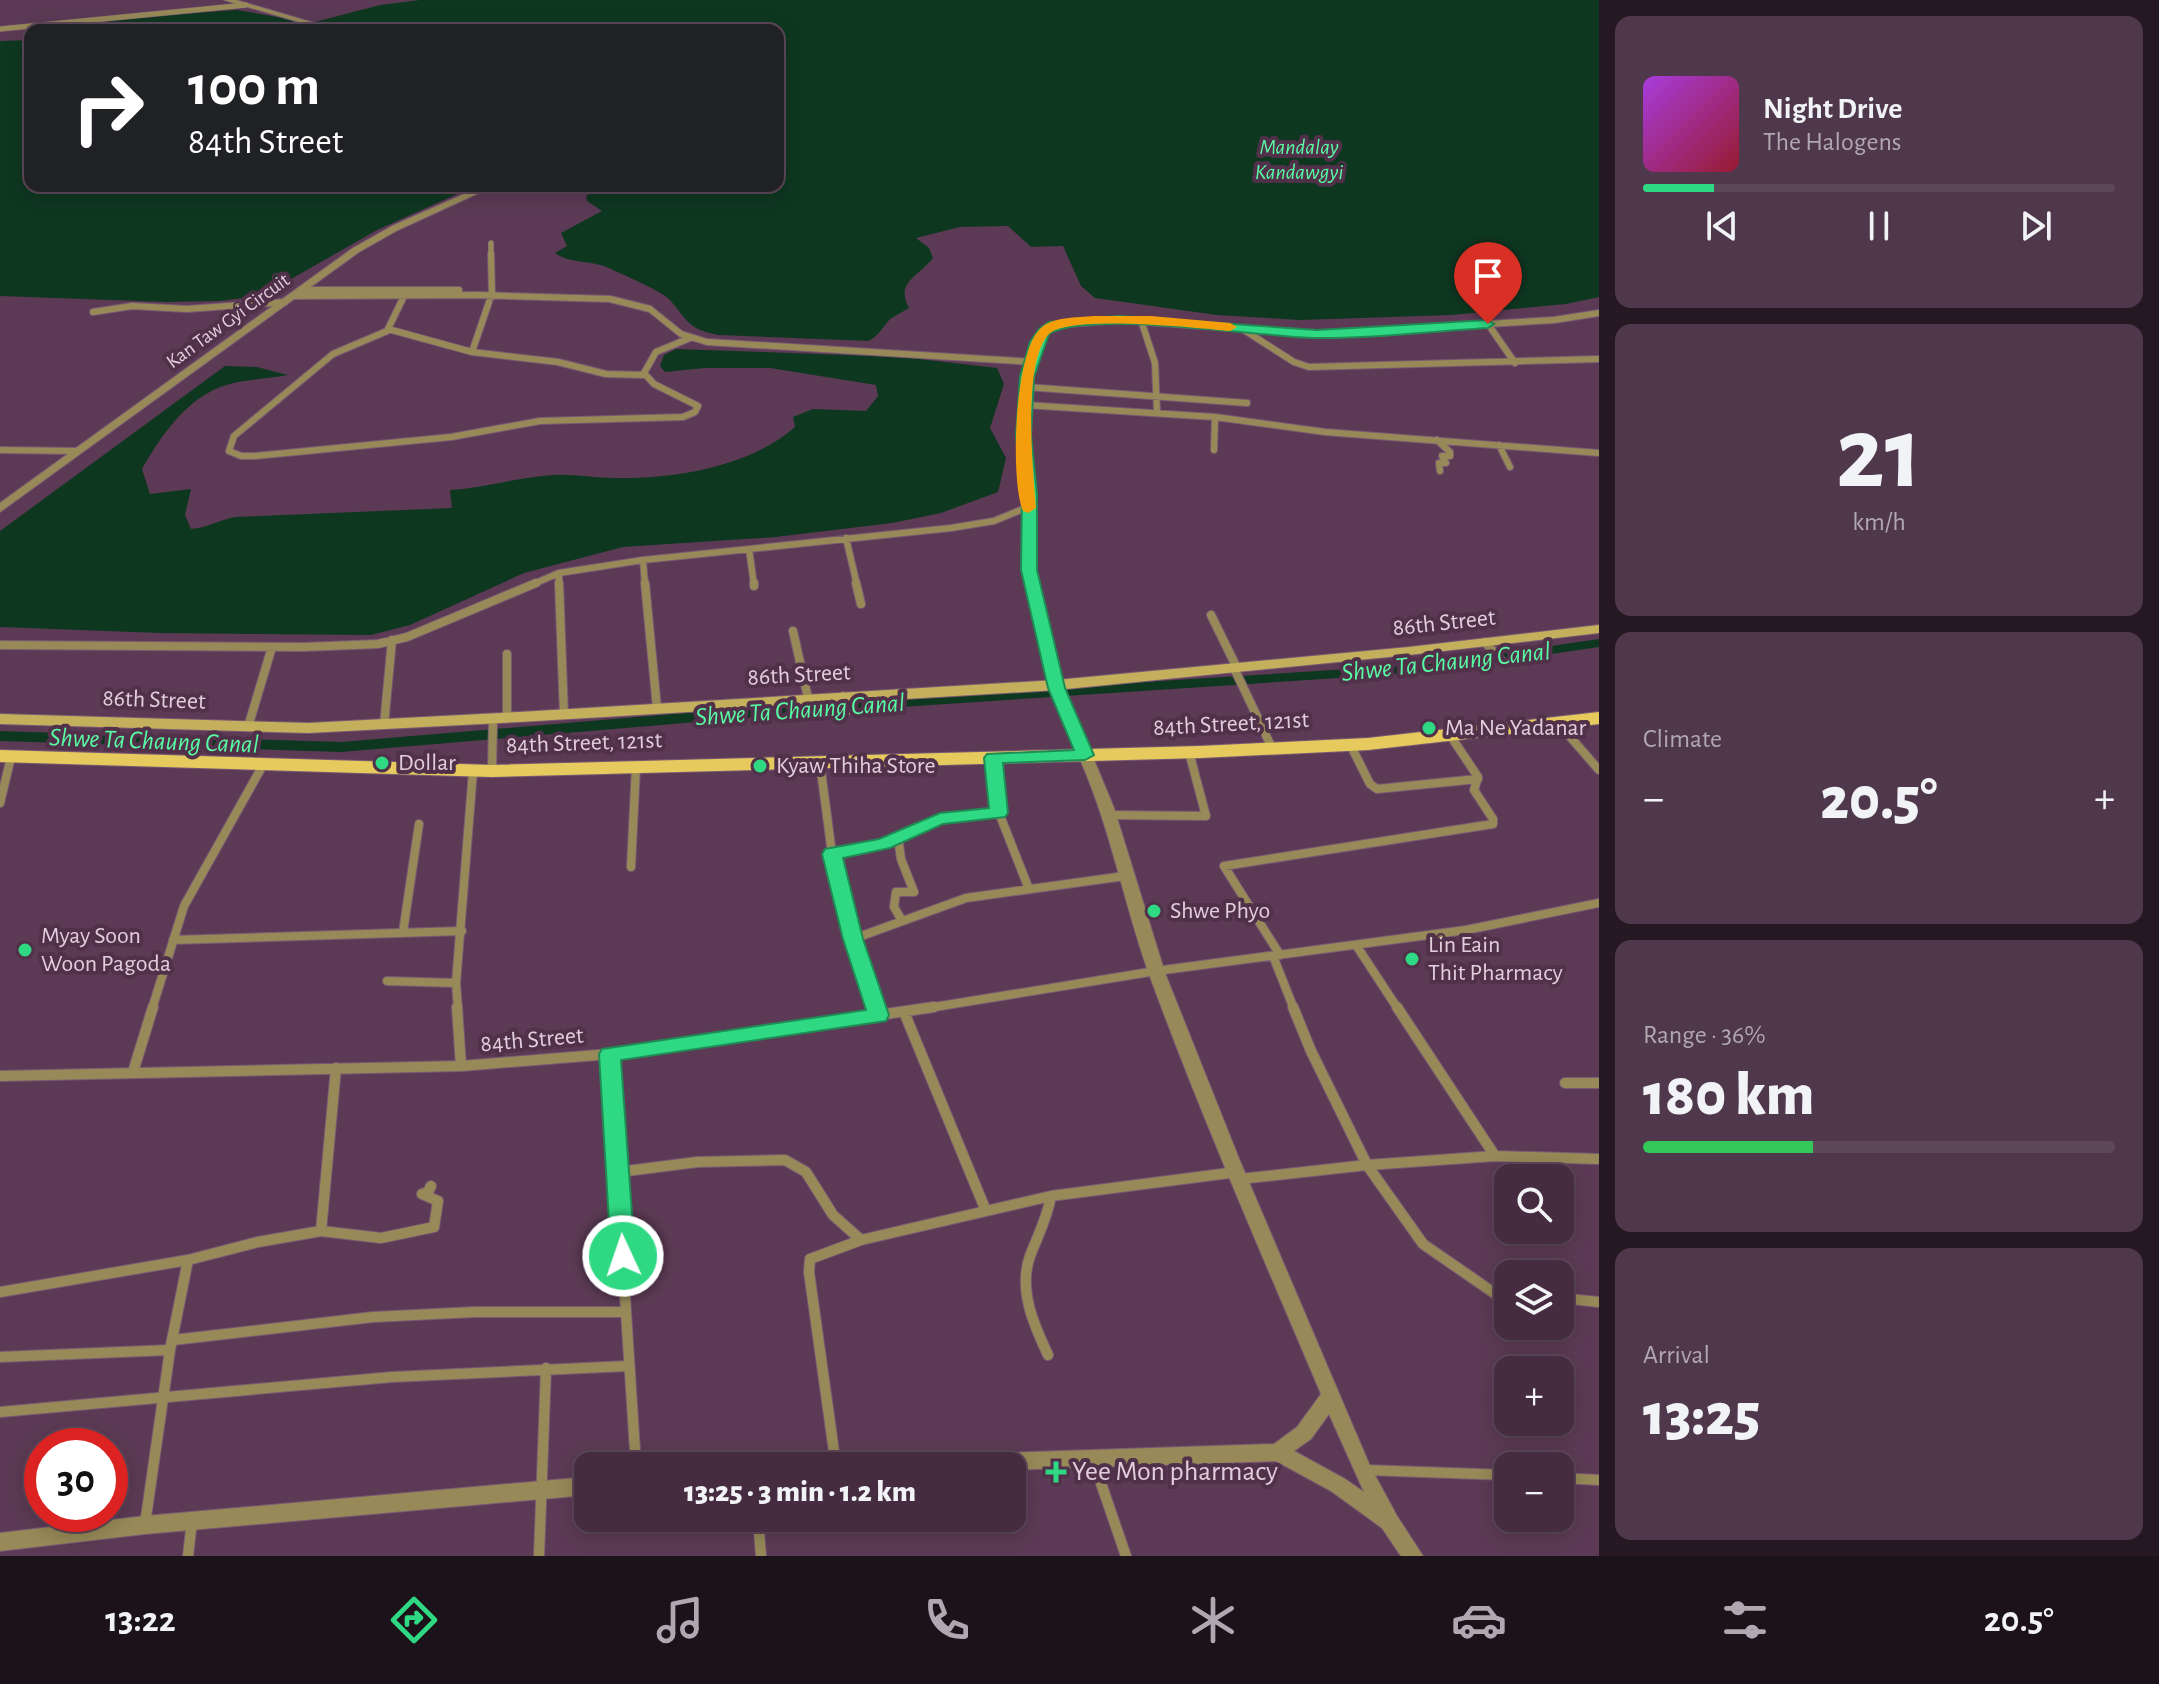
<!DOCTYPE html>
<html lang="en">
<head>
<meta charset="utf-8">
<style>
	body { margin:0; font-family:"Alegreya Sans",sans-serif; background:#4f384b; color:#f1f3f6; height:100vh; display:flex; flex-direction:column; font-size:30px; white-space:nowrap }
	* { box-sizing:border-box; margin:0 }
	p { font-size:26px; color:#b0a7b1 }
	.icon { flex:none; width:44px; height:44px; fill:none; stroke:currentColor; stroke-width:2; stroke-linecap:round; stroke-linejoin:round }
	.map { position:relative; flex:1; overflow:hidden }
	.side { display:flex; flex-direction:column; gap:16px; padding:16px; background:#261823; width:560px }
	.side>* { flex:none }
	.banner { position:absolute; left:24px; top:24px; width:760px; height:168px; border-radius:16px; box-shadow:0 4px 20px #0003,0 0 0 2px #5d4859; background:#202124; color:#fff; overflow:hidden }
	.buttons { position:absolute; left:1494px; top:1164px; display:grid; gap:16px }
	.buttons a { display:grid; place-items:center; width:80px; height:80px; border-radius:16px; background:#452c40; box-shadow:0 4px 20px #0003,0 0 0 2px #5d4859; font-size:40px }
	.speed { position:absolute; left:24px; top:1428px; display:flex; gap:16px; font-size:40px; font-weight:700; text-align:center }
	.speed>* { display:grid; place-content:center; width:104px; height:104px; border-radius:50%; background:#452c40; box-shadow:0 4px 20px #0003,0 0 0 2px #5d4859; line-height:1 }
	.speed .limit { border:12px solid #d22; background:#fff; color:#111 }
	.pin { position:absolute; display:grid; place-items:center; width:68px; height:68px; color:#fff; margin:-82px -34px; border-radius:50% 50% 50% 0; rotate:-45deg; box-shadow:0 0 8px #0007 }
	.pin .icon { rotate:45deg }
	.me { position:absolute; width:88px; margin:-44px; rotate:357deg; stroke-linejoin:round; filter:drop-shadow(0 0 6px #0008) }
	.turn { display:flex; align-items:center; gap:28px; height:168px; padding:0 32px; font-size:36px }
	.turn .icon { width:104px; height:104px; stroke-width:2.5 }
	.turn b { display:block; font-size:56px; line-height:68px }
	.big { font-size:60px; font-weight:800; line-height:1.1 }
	.side .card { flex:1; display:flex; flex-direction:column; justify-content:center; gap:12px; min-width:0; padding:0 28px; border-radius:16px; background:#4f384b }
	.side .dial { align-items:center; gap:0 }
	.dial b { font-size:104px; line-height:1 }
	.song { display:flex; align-items:center; gap:24px }
	.cover { width:96px; height:96px; border-radius:12px; background:linear-gradient(135deg,hsl(280 70% 55%),hsl(350 70% 35%)) }
	.played { height:8px; border-radius:4px; background:linear-gradient(90deg,#2fd883 15%,#5d4859 15%) }
	.keys { display:flex; justify-content:space-around; direction:ltr }
	.heat { display:flex; justify-content:space-between; align-items:center; font-size:44px; direction:ltr }
	.charge { height:12px; border-radius:6px; background:linear-gradient(90deg,#34c759 36%,#5d4859 0) }
	.trip { position:absolute; left:574px; top:1452px; width:452px; height:80px; border-radius:16px; background:#452c40; box-shadow:0 4px 20px #0003,0 0 0 2px #5d4859; font-weight:800; line-height:80px; text-align:center }
	.menu { display:flex; height:128px; justify-content:space-around; align-items:center; background:#1c121a; color:#b0a7b1 }
	.menu .icon { width:56px; height:56px }
	.menu .selected { color:#2fd883 }
	.menu b { font-size:36px; color:#f1f3f6 }
	main { display:flex; flex:1; min-height:0 }
	.map>svg:first-child { display:block }
	.water { fill:#0e3720 }
	.lines { fill:none; stroke-linecap:round; stroke-linejoin:round }
	.canal { fill:#0e3720; fill-rule:evenodd }
	.minor-far3-casing { stroke:#795a73; stroke-width:6 }
	.minor-far2-casing { stroke:#795a73; stroke-width:8 }
	.minor-far1-casing { stroke:#795a73; stroke-width:10 }
	.minor-casing { stroke:#795a73; stroke-width:12 }
	.tertiary-casing { stroke:#795a73; stroke-width:2 }
	.secondary-casing { stroke:#795a73; stroke-width:2 }
	.primary-casing { stroke:#795a73; stroke-width:2 }
	.minor-far3 { stroke:#978a58; stroke-width:5 }
	.minor-far2 { stroke:#978a58; stroke-width:6 }
	.minor-far1 { stroke:#978a58; stroke-width:8 }
	.minor { stroke:#978a58; stroke-width:10 }
	.tertiary { fill:#978a58; fill-rule:evenodd }
	.secondary { fill:#c4af5c; fill-rule:evenodd }
	.primary { fill:#e6ca5d; fill-rule:evenodd }
	.route { fill:#2fd883; stroke:#1f8c55; stroke-width:2 }
	.slow { fill:#f59e0b }
	.poi-dot { fill:#2fd883; stroke:#51304a; stroke-width:3 }
	.labels { text-anchor:middle; dominant-baseline:central; stroke-width:8; stroke-linejoin:round; paint-order:stroke }
	.far-street-label { font-size:20px; fill:#e2cddc; stroke:#51304a }
	.far-water-label { font-size:22px; font-style:italic; fill:#58fca2; stroke:#51304a }
	.street-label { font-size:24px; fill:#e2cddc; stroke:#51304a }
	.poi-label { font-size:24px; fill:#e2cddc; stroke:#51304a; text-anchor:start }
	.water-label { font-size:26px; font-style:italic; fill:#58fca2; stroke:#51304a }
	.near-poi-label { font-size:28px; fill:#e2cddc; stroke:#51304a; text-anchor:start }
</style>
</head>
<body>
<main>
<div class="map">
<svg width="1599" height="1556" viewBox="0 0 1599 1556">
	<rect width="100%" height="100%" fill="#5c3a55"/>
	<path class="water" d="M420 0H1599V297L1566 304 1452 315 1300 320 1217 315 1095 298 1081 286 1063 246 1031 247 1008 226 960 227 916 238 929 248 933 258C918 277 895 282 909 308L890 319 877 335 869 341 718 335C688 329 688 321 670 300 660 290 623 275 609 268 592 260 569 264 555 253L567 246 561 233 602 211 587 201 586 196 603 186H778V30H59L114 19 237 10 311 23 380 5Z
		M30 40V186H475L377 230 272 290 250 297 220 301 166 302 0 296V41Z
		M676 349 902 357 997 368 1004 384 990 428 1006 458 998 492 941 513 892 523 776 537 623 547 524 573 410 625 371 635 160 633 0 627V531L225 366 257 367 288 375C272 378 255 379 238 382 192 390 164 431 142 469L150 494 191 489 185 515 191 529C206 528 220 520 235 517L452 508 450 490C485 488 519 477 554 475 575 474 594 478 615 478 675 479 749 467 795 427L793 417 813 409 866 411 878 396 876 385 770 368H705L665 372 660 366 664 355Z"/>
	<g class="lines">
		<path class="canal" d="M1599 639V647L1429 672 780 715 341 752 0 741V731L341 742 780 705 1429 664Z"/>
		<defs>
			<path id="minor-far3" d="M0 29 246 5
				M491 243V256"/>
			<path id="minor-far2" d="M491 254 492 297
				M301 290H459
				M407 290 387 331 333 354 234 436 229 451 241 456H255L451 437 540 421 683 417 695 412 698 406 654 384 644 373 656 352 690 338
				M293 296 479 295 610 299 650 309 681 334 707 342 1034 362
				M93 312 132 306 187 309 285 302
				M1141 320 1155 363 1157 413
				M1488 324 1515 363
				M388 329 472 352 558 362 606 374 644 375
				M1244 330 1294 362 1309 367 1599 359
				M472 352 489 302
				M1026 387 1247 403
				M1025 405 1215 417 1325 432 1599 453
				M1437 440 1450 452V456H1442L1446 463H1439L1440 471
				M1499 445 1510 467
				M0 450 78 451
				M1214 450 1215 417
				M846 538 857 585
				M749 549 754 585
				M643 560 645 585
				M559 573V585
				M531 585 559 573 643 560 951 528 994 521 1028 507
				M1032 585C1026 556 1030 526 1029 497 1028 450 1008 357 1054 325L1119 320 1317 334 1554 320 1599 313"/>
			<path id="minor-far1" d="M559 583 564 715
				M645 583 657 708
				M754 583V586
				M856 583 861 604
				M1032 583 1056 688 1085 755
				M1211 615 1237 668
				M793 631 808 698
				M1485 642 1501 660
				M0 645 304 647 378 644 407 637 536 583
				M507 654V718
				M1234 668 1272 748
				M843 696 847 711
				M1559 724 1599 770
				M384 725 392 640
				M248 727 272 647
				M1350 744 1370 784 1377 789 1478 779
				M993 758 999 813 1029 889
				M820 763 832 854
				M492 771 493 719
				M0 803 11 757
				M1110 815 1206 816 1189 752
				M898 837 901 859 914 892H896L894 907 901 919
				M631 867 636 767
				M403 932 419 824
				M853 939 966 898 1125 876
				M173 940 462 931
				M1356 945 1398 1009
				M1280 955 1224 866 1493 824V819L1474 790 1478 777 1450 735
				M1273 956 1294 1009
				M387 981 456 983
				M152 1009 184 906 263 765
				M458 1009 456 983 473 771
				M877 1009 853 939 832 854 883 844 940 819 999 813
				M922 1009 1156 971 1466 930 1599 903"/>
			<path id="minor" d="M457 1007 461 1066
				M876 1007 879 1015
				M1293 1007 1311 1051 1367 1165 1495 1156
				M1397 1007 1495 1156 1599 1159
				M904 1012 986 1211
				M610 1054 626 1312
				M133 1072 153 1007
				M0 1076 461 1066 610 1054 934 1007
				M1565 1083H1599
				M619 1172 697 1162 785 1160 806 1172 833 1215 861 1240 1051 1196 1237 1172
				M1240 1179 1367 1165 1423 1244 1497 1295 1508 1297
				M321 1231 381 1238 434 1227 438 1201 422 1194 428 1192 431 1186
				M0 1292 188 1260
				M1560 1298 1599 1302
				M173 1340 373 1317 475 1312H626L636 1466
				M1048 1355C1034 1325 1018 1290 1030 1256 1038 1235 1047 1219 1051 1196
				M0 1357 170 1350
				M0 1412 392 1377 628 1366
				M1093 1460 1126 1556
				M836 1466 809 1272 810 1259 861 1240
				M1365 1470 1508 1475
				M1560 1478 1599 1480
				M758 1518 761 1556
				M145 1524 170 1350 188 1260 258 1242 321 1231 336 1068
				M188 1556 192 1521
				M539 1556 546 1368"/>
			<path id="tertiary" d="M224 0H236L338 30H326Z
				M482 186H494L398 230 359 252 0 512V503L353 248 392 226Z
				M1085 751 1092 755 1114 808 1165 973 1240 1161 1370 1466 1397 1516 1423 1556H1401L1382 1528 1331 1491 1276 1461 1012 1470V1466H870L873 1460 880 1457 1274 1444 1297 1427 1321 1394C1262 1255 1201 1116 1149 974 1123 901 1110 825 1078 755ZM1329 1414 1364 1492 1345 1479 1294 1451 1311 1439Z
				M588 1477V1495L145 1534 0 1551V1533L145 1516Z"/>
			<path id="secondary" d="M1599 625V633L1409 655 1056 690 519 722 308 733 0 724V714L308 723 519 712 1056 680 1409 647Z"/>
			<path id="primary" d="M1599 712V724L1368 750 1200 758 492 777 0 762V750L492 765 1200 746 1368 738Z"/>
		</defs>
		<use href="#minor-far3" class="minor-far3-casing"/>
		<use href="#minor-far2" class="minor-far2-casing"/>
		<use href="#minor-far1" class="minor-far1-casing"/>
		<use href="#minor" class="minor-casing"/>
		<use href="#tertiary" class="tertiary-casing"/>
		<use href="#secondary" class="secondary-casing"/>
		<use href="#primary" class="primary-casing"/>
		<use href="#minor-far3" class="minor-far3"/>
		<use href="#minor-far2" class="minor-far2"/>
		<use href="#minor-far1" class="minor-far1"/>
		<use href="#minor" class="minor"/>
		<use href="#tertiary" class="tertiary"/>
		<use href="#secondary" class="secondary"/>
		<use href="#primary" class="primary"/>
	</g>
	<path class="route" d="M1119 316 1317 330 1488 320 1494 324 1488 328C1431 331 1373 339 1316 338 1262 337 1087 309 1049 334L1034 377 1031 435 1037 494V570L1065 688 1094 755 1085 760 1003 763 1008 813 1005 817 943 824 890 848 843 858 863 939 889 1015 886 1021 621 1060 635 1256 631 1263 623 1265 615 1263 611 1256 599 1054 602 1049 866 1010 843 939 822 854 825 849 879 839 940 813 989 808 984 758 987 754 1074 750 1048 688 1021 570 1022 494 1016 435 1020 377 1030 342 1039 329 1049 322Z"/>
	<path class="slow" d="M1094 316H1151L1230 323 1237 327 1230 331C1199 328 1069 314 1049 334 1022 362 1033 470 1036 508L1028 513 1023 511C1010 481 1014 353 1040 329 1052 316 1077 318 1094 316Z"/>
	<g class="poi-dot">
		<circle cx="1429" cy="728" r="8"/>
		<circle cx="382" cy="763" r="8"/>
		<circle cx="760" cy="766" r="8"/>
		<circle cx="1154" cy="911" r="8"/>
		<circle cx="25" cy="950" r="8"/>
		<circle cx="1412" cy="959" r="8"/>
		<path d="M1052 1460h8v8h8v8h-8v8h-8v-8h-8v-8h8z"/>
	</g>
	<g class="labels">
		<g class="far-street-label">
			<text transform="translate(228 321) rotate(-36)">Kan Taw Gyi Circuit</text>
		</g>
		<g class="far-water-label">
			<text x="1299" y="147">Mandalay<tspan x="1299" dy="25">Kandawgyi</tspan></text>
		</g>
		<g class="street-label">
			<text transform="translate(1444 623) rotate(-6)">86th Street</text>
			<text transform="translate(799 675) rotate(-3)">86th Street</text>
			<text transform="translate(154 700) rotate(2)">86th Street</text>
			<text transform="translate(1231 724) rotate(-3)">84th Street, 121st</text>
			<text transform="translate(584 743) rotate(-2)">84th Street, 121st</text>
			<text transform="translate(532 1040) rotate(-5)">84th Street</text>
		</g>
		<g class="poi-label">
			<text x="1445" y="728">Ma Ne Yadanar</text>
			<text x="398" y="763">Dollar</text>
			<text x="776" y="766">Kyaw Thiha Store</text>
			<text x="1170" y="911">Shwe Phyo</text>
			<text x="41" y="936">Myay Soon<tspan x="41" dy="28">Woon Pagoda</tspan></text>
			<text x="1428" y="945">Lin Eain<tspan x="1428" dy="28">Thit Pharmacy</tspan></text>
		</g>
		<g class="water-label">
			<text transform="translate(1446 662) rotate(-6)">Shwe Ta Chaung Canal</text>
			<text transform="translate(800 710) rotate(-4)">Shwe Ta Chaung Canal</text>
			<text transform="translate(154 741) rotate(2)">Shwe Ta Chaung Canal</text>
		</g>
		<g class="near-poi-label">
			<text x="1072" y="1472">Yee Mon pharmacy</text>
		</g>
	</g>
</svg>
<div class="buttons">
<a><svg class="icon" aria-label="search" viewBox="0 0 24 24"><circle cx="10" cy="10" r="6"/><path d="M15 15l6 6"/></svg></a>
<a><svg class="icon" aria-label="layers" viewBox="0 0 24 24"><path d="M12 4l9 5-9 5-9-5zM3 14l9 5 9-5"/></svg></a>
<a>+</a>
<a>−</a>
</div>
<div class="speed"><div class="limit">30</div></div>
<div class="pin" style="left:1488px;top:324px;background:#d93025"><svg class="icon" aria-label="arrive" viewBox="0 0 24 24"><path d="M6 21V4h12l-3 4 3 4H6"/></svg></div>
<svg class="me" style="left:623px;top:1256px" viewBox="-20 -20 40 40"><circle r="17" fill="#2fd883" stroke="#fff" stroke-width="3"/><path d="M0-11L8 9 0 5-8 9z" fill="#fff"/></svg>
<div class="trip">13:25 · 3 min · 1.2 km</div>
<div class="banner">
<div class="turn"><svg class="icon" aria-label="right" viewBox="0 0 24 24"><path d="M7 20v-9h11M14 6l5 5-5 5"/></svg><div><b>100 m</b>84th Street</div></div>
</div>
</div>
<section class="side">
<div class="card">
<div class="song"><i class="cover"></i><div><b>Night Drive</b><p>The Halogens</p></div></div>
<div class="played"></div>
<div class="keys"><svg class="icon" aria-label="previous" viewBox="0 0 24 24"><path d="M18 5L8 12l10 7zM5 5v14"/></svg><svg class="icon" aria-label="pause" viewBox="0 0 24 24"><path d="M8 5v14M16 5v14"/></svg><svg class="icon" aria-label="next" viewBox="0 0 24 24"><path d="M6 5l10 7-10 7zM19 5v14"/></svg></div>
</div>
<div class="card dial"><b>21</b><p>km/h</p></div>
<div class="card"><p>Climate</p>
<div class="heat"><a>−</a><b class="big">20.5°</b><a>+</a></div>
</div>
<div class="card"><p>Range · 36%</p><b class="big">180 km</b><div class="charge"></div></div>
<div class="card"><p>Arrival</p><b class="big">13:25</b></div>
</section>
</main>
<nav class="menu">
<b>13:22</b>
<svg class="icon selected" aria-label="directions" viewBox="0 0 24 24"><path d="M12 3l9 9-9 9-9-9zM9 14v-3h6M13 9l2 2-2 2"/></svg>
<svg class="icon" aria-label="music" viewBox="0 0 24 24"><path d="M9 18V5l10-2v13"/><circle cx="6" cy="18" r="3"/><circle cx="16" cy="16" r="3"/></svg>
<svg class="icon" aria-label="phone" viewBox="0 0 24 24"><path d="M5 4h4l2 5-3 2q2 4 5 5l2-3 5 2v4C11 20 4 13 5 4z"/></svg>
<svg class="icon" aria-label="climate" viewBox="0 0 24 24"><path d="M12 3v18M4 7l16 10M4 17L20 7"/></svg>
<svg class="icon" aria-label="car" viewBox="0 0 24 24"><path d="M5 17H2v-5l4-1 3-4h7l3 4 3 1v5h-3M9 17h6M6 11h13"/><circle cx="7" cy="17" r="2"/><circle cx="17" cy="17" r="2"/></svg>
<svg class="icon" aria-label="filters" viewBox="0 0 24 24"><path d="M4 7h16M4 17h16"/><circle cx="9" cy="7" r="2"/><circle cx="15" cy="17" r="2"/></svg>
<b>20.5°</b>
</nav>
</body>
</html>
